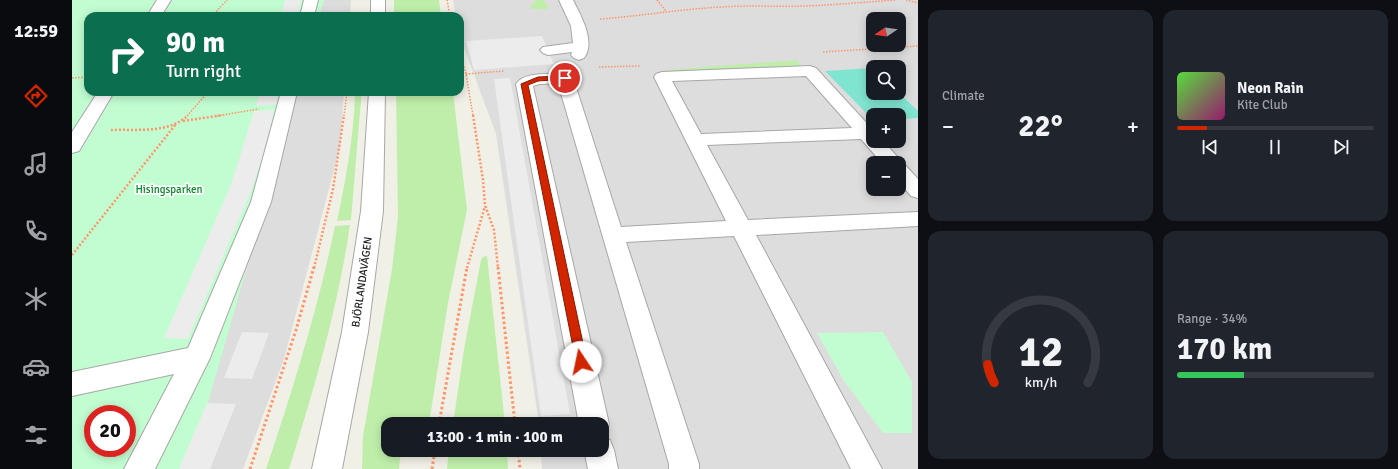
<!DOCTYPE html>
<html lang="en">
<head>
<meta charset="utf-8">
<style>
	body { margin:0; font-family:Signika,sans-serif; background:#20242c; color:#f1f3f6; height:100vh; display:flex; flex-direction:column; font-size:15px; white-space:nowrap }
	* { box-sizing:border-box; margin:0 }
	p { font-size:13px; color:#9ea1a6 }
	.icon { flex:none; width:22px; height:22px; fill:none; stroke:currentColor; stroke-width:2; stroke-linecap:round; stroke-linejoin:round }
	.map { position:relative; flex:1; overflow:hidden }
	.side { display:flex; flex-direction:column; gap:10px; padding:10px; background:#0d0f14; width:480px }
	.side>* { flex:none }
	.banner { position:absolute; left:12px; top:12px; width:380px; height:84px; border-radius:12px; box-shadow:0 2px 10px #0003; background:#0b6e4f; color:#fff; overflow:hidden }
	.needle { width:26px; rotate:257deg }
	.tools { position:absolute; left:794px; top:12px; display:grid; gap:8px }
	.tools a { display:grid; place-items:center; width:40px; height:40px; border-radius:8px; background:#171b24; box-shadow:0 2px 10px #0003; font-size:20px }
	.speed { position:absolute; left:12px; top:405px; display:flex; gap:8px; font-size:20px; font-weight:700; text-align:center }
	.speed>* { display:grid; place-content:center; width:52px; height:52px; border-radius:50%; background:#171b24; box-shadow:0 2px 10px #0003; line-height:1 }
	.speed .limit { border:6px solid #d22; background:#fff; color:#111 }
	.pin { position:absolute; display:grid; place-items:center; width:34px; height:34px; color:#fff; margin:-17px; border:2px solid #fff; border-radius:50%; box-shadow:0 1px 4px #0007 }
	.me { position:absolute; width:44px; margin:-22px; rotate:349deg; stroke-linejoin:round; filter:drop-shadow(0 0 3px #0008) }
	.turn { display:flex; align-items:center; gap:14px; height:84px; padding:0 16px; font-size:18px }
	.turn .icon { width:52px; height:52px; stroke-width:2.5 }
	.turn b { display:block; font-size:28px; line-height:34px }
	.big { font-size:30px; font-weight:700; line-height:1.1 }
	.side .card { flex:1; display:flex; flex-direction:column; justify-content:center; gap:6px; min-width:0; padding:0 14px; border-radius:12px; background:#20242c }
	.side .dial { align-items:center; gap:0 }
	.dial svg { height:104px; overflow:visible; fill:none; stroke:#363941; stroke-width:7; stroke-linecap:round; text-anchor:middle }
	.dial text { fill:#f1f3f6; stroke:none }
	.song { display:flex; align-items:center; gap:12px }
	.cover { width:48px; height:48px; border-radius:6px; background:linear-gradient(135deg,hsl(110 70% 55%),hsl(320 70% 35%)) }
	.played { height:4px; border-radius:2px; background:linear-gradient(90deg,#d12500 15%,#363941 15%) }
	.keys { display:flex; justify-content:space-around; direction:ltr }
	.heat { display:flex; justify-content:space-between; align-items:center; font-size:22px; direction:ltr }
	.charge { height:6px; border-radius:3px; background:linear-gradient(90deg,#34c759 34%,#363941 0) }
	.side .tiles { flex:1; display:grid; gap:10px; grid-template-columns:repeat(2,1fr) }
	.trip { position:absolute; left:309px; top:417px; width:228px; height:40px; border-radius:12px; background:#171b24; box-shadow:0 2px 10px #0003; font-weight:700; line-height:40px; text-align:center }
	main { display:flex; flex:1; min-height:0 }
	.dock { display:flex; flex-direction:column; width:72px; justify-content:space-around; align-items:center; background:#090b0e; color:#9ea1a6 }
	.dock .icon { width:28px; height:28px }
	.dock .current { color:#d12500 }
	.dock b { font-size:18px; color:#f1f3f6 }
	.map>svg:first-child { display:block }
	.residential { fill:#dedddd; fill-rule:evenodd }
	.grass { fill:#bfeeaa }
	.park { fill:#c2fdd1; fill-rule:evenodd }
	.pitch { fill:#80e5d0 }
	.parking { fill:#ececec }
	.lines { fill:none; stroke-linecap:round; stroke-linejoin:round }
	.minor-casing { stroke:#a7a7a7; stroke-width:2 }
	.path-far2 { stroke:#ff946a; stroke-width:1.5; stroke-dasharray:1.5 1.5; stroke-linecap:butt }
	.path-far1 { stroke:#ff946a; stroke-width:2.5; stroke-dasharray:2 2; stroke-linecap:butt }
	.path { stroke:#ff946a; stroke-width:3; stroke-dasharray:2.5 2.5; stroke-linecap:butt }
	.minor { fill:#fff; fill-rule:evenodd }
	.route { fill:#d12500; stroke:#881800 }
	.labels { text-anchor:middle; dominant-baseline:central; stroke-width:3.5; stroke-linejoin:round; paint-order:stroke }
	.park-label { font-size:11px; fill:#058827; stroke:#fff }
	.street-label { font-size:11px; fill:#202020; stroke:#fff }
</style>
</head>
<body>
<main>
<nav class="dock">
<b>12:59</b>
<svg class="icon current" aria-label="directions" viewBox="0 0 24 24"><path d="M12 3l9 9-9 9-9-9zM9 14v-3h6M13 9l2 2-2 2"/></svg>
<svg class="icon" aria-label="music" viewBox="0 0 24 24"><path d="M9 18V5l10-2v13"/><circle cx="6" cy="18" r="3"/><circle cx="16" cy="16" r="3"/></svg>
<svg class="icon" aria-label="phone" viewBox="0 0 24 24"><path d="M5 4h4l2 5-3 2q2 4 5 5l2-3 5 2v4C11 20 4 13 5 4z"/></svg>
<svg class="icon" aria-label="climate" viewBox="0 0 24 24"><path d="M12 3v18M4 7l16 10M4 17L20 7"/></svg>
<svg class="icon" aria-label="car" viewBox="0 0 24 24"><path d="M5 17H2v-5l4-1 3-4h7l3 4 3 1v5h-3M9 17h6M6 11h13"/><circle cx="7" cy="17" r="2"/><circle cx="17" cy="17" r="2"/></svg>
<svg class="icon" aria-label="filters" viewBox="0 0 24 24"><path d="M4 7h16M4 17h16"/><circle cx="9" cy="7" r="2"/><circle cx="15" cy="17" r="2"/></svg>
</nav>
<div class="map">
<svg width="846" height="469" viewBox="0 0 846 469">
	<rect width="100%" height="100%" fill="#f1f0e6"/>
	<path class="residential" d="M0 0H279L278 16H16V92H272L268 147 212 359 171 469H0ZM21 414H55V448H21Z
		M381 0H846V469H470L469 450H530V424H467L424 134 389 40 388 16H384ZM801 19H827V45H801ZM801 67H827V93H801ZM801 115H827V141H801ZM801 163H827V189H801Z"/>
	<path class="grass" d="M322 0H367L369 16H322Z
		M465 0H472L477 9H459V5Z
		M725 60 730 68 597 72 594 70Z
		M283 92H289V100L279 220 265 221C274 178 282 136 283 92Z
		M324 92H381L395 210 376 303 357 424H316V450H342L328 458 327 469H290L291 436 320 269 326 217Z
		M278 225C266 308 242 389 217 469H194C221 389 246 308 263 226Z
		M415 256 433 424H381L392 349 409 260 411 257Z
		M377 450H435L436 469H375Z"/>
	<path class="park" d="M0 0H252L247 16H16V92H225L117 469H0ZM21 414H55V448H21Z
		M811 332 840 382V433H811L772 381 745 333Z"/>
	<path class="pitch" d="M800 68 801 93H827L846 111V118L827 119V115H801V120L753 71Z"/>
	<path class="parking" d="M213 0H229L225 16H209Z
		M470 36 482 64 402 70 394 41Z
		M438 78 498 414 469 416 422 79Z
		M188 92H207L204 105 184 106Z
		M202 110 192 153 179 191 116 339 92 338 159 185 182 111Z
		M170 332 197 333 180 379 152 378Z
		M135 403 164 404 138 469H107Z"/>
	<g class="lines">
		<defs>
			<path id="minor" d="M85 0H99L89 16H75Z
				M232 0H246L242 16H228Z
				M299 0H313V16H299Z
				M487 0H501C509 16 524 42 512 58L507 60 502 58 499 55 500 52 476 55 471 53 468 50 471 47 501 43 499 26Z
				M738 66 744 68 801 130V141H811L831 163 830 165 834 166 846 179V198L839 196 827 182V163H810L789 139 635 145 676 220 846 212V226L684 235 810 469H779L662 236 554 242 627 464V469H597V464L486 83 468 84 461 86 537 424 532 434H530V424H507L444 84C451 73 471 74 483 74L485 70 491 68 497 70 501 78 549 227 654 221 582 77 584 74 590 72ZM734 76 780 128 629 134 600 81Z
				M26 92H42L7 151 0 153V132Z
				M209 92H225L199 202 138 358 83 469H52L102 374 0 396V372L116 348 179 202Z
				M297 92H313L311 211 296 332 270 469H240L270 332 289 211Z
				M530 437 538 440 542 450 546 469H516L512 450H530Z"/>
		</defs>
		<use href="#minor" class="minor-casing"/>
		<path class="path-far2" d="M375 0 378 16
			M585 0 594 11
			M834 0 846 3
			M140 16 155 0
			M528 19C569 16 609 9 650 7 677 5 705 7 732 6 763 5 794 2 824 0
			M388 52 394 74 401 116
			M751 52 846 46
			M527 67 568 66
			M394 74 432 71
			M0 78 16 77
			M115 116 136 92
			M145 116 187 109
			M272 116 275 92"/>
		<path class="path-far1" d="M401 115 411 180 413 205 422 230 426 268
			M111 121 151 115
			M39 130C63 129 98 134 116 115
			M0 255 104 124
			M242 268 261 189 272 115
			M395 268 413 206"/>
		<path class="path" d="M426 267 443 424
			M367 424 395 267
			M446 450 448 469
			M178 469 224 330 242 267
			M360 469 363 450"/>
		<use href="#minor" class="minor"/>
	</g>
	<path class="route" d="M493 76 496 78 495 79 466 81 456 85 515 362 513 365 509 367 505 365 504 362 449 84 466 77Z"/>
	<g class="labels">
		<g class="park-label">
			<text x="97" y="189">Hisingsparken</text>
		</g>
		<g class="street-label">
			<text transform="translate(290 282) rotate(-82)">BJÖRLANDAVÄGEN</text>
		</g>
	</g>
</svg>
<div class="tools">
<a><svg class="needle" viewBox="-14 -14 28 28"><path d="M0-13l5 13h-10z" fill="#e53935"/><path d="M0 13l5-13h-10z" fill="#9ea1a6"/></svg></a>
<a><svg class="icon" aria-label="search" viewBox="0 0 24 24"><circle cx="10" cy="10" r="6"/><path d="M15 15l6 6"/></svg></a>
<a>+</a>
<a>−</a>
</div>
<div class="speed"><div class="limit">20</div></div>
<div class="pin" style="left:493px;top:78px;background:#d93025"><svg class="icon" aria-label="arrive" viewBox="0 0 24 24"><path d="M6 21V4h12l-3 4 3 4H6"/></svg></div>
<svg class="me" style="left:509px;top:362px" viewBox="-20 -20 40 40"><circle r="19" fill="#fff"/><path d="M0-13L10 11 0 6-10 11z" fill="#d12500"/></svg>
<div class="trip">13:00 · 1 min · 100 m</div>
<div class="banner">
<div class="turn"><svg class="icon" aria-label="right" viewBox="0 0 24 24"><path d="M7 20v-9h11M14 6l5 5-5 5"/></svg><div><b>90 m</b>Turn right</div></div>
</div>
</div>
<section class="side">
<div class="tiles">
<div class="card"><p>Climate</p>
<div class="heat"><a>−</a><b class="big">22°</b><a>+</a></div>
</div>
<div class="card">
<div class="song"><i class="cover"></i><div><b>Neon Rain</b><p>Kite Club</p></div></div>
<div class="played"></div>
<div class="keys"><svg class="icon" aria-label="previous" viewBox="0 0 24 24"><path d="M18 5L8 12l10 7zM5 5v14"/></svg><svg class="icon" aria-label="pause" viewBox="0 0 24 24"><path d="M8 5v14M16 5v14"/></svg><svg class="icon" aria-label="next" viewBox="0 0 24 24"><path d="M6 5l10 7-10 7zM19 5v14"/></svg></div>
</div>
<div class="card dial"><svg viewBox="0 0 100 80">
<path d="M14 69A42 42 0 1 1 86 69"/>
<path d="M14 69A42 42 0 0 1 9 55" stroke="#d12500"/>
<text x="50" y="56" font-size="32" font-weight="700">12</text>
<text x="50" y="72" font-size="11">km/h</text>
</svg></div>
<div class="card"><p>Range · 34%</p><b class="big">170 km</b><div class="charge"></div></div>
</div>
</section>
</main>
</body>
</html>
